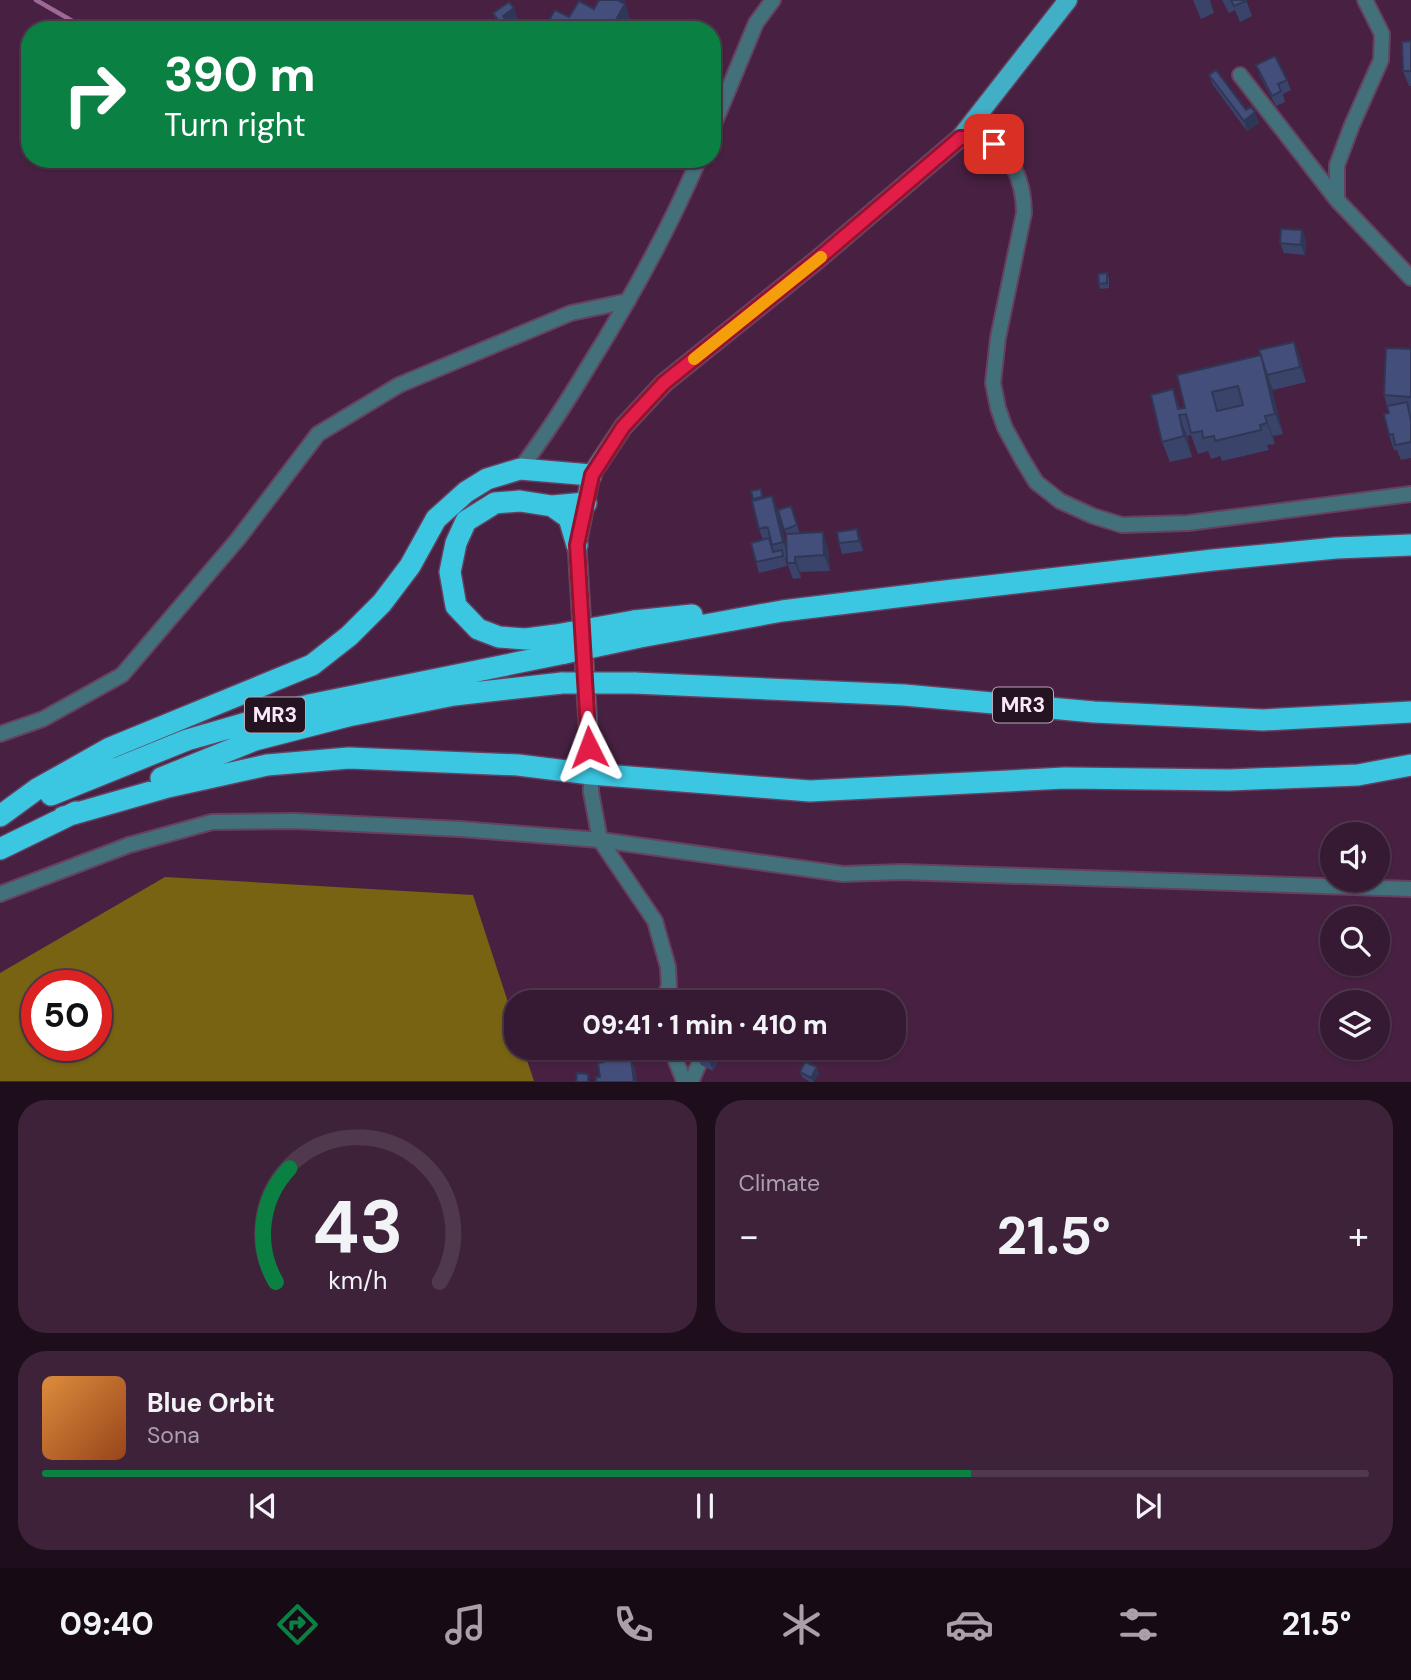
<!DOCTYPE html>
<html lang="en">
<head>
<meta charset="utf-8">
<style>
	body { margin:0; font-family:"DM Sans",sans-serif; background:#3d223a; color:#f1f3f6; height:100vh; display:flex; flex-direction:column; font-size:26px; white-space:nowrap }
	* { box-sizing:border-box; margin:0 }
	p { font-size:23px; color:#aaa0ac }
	.icon { flex:none; width:38px; height:38px; fill:none; stroke:currentColor; stroke-width:2; stroke-linecap:round; stroke-linejoin:round }
	.map { position:relative; height:1082px; overflow:hidden }
	.side { display:flex; flex-direction:column; gap:18px; padding:18px; background:#1e0e1c; flex:1 }
	.side>* { flex:none }
	.top-card { position:absolute; left:21px; top:21px; width:700px; height:147px; border-radius:28px; box-shadow:0 2px 5px #0004,0 0 0 2px #50384d; background:#0b8043; color:#fff; overflow:hidden }
	.tools { position:absolute; left:1320px; top:822px; display:grid; gap:14px }
	.tools a { display:grid; place-items:center; width:70px; height:70px; border-radius:50%; background:#361932; box-shadow:0 2px 5px #0004,0 0 0 2px #50384d; font-size:35px }
	.speed { position:absolute; left:21px; top:970px; display:flex; gap:14px; font-size:35px; font-weight:700; text-align:center }
	.speed>* { display:grid; place-content:center; width:91px; height:91px; border-radius:50%; background:#361932; box-shadow:0 2px 5px #0004,0 0 0 2px #50384d; line-height:1 }
	.speed .limit { border:10px solid #d22; background:#fff; color:#111 }
	.pin { position:absolute; display:grid; place-items:center; width:60px; height:60px; color:#fff; margin:-30px; border-radius:14px; box-shadow:0 4px 10px #0006 }
	.me { position:absolute; width:77px; margin:-38px; rotate:357deg; stroke-linejoin:round; filter:drop-shadow(0 0 5px #0008) }
	.turn { display:flex; align-items:center; gap:24px; height:147px; padding:0 28px; font-size:32px }
	.turn .icon { width:91px; height:91px; stroke-width:2.5 }
	.turn b { display:block; font-size:49px; line-height:60px }
	.big { font-size:52px; font-weight:800; line-height:1.1 }
	.side .card { flex:1; display:flex; flex-direction:column; justify-content:center; gap:10px; min-width:0; padding:0 24px; border-radius:28px; background:#3d223a }
	.side .dial { align-items:center; gap:0 }
	.dial svg { height:182px; overflow:visible; fill:none; stroke:#50384d; stroke-width:7; stroke-linecap:round; text-anchor:middle }
	.dial text { fill:#f1f3f6; stroke:none }
	.song { display:flex; align-items:center; gap:21px }
	.cover { width:84px; height:84px; border-radius:10px; background:linear-gradient(135deg,hsl(30 70% 55%),hsl(20 70% 35%)) }
	.played { height:7px; border-radius:4px; background:linear-gradient(90deg,#0b8043 70%,#50384d 70%) }
	.keys { display:flex; justify-content:space-around; direction:ltr }
	.heat { display:flex; justify-content:space-between; align-items:center; font-size:38px; direction:ltr }
	.side .tiles { flex:1; display:grid; gap:18px; grid-template-columns:1fr 1fr }
	.card:last-child { grid-column:span 2 }
	.trip { position:absolute; left:504px; top:990px; width:402px; height:70px; border-radius:28px; background:#361932; box-shadow:0 2px 5px #0004,0 0 0 2px #50384d; font-weight:800; line-height:70px; text-align:center }
	.dock { display:flex; height:112px; justify-content:space-around; align-items:center; background:#160a14; color:#aaa0ac }
	.dock .icon { width:49px; height:49px }
	.dock .active { color:#0b8043 }
	.dock b { font-size:32px; color:#f1f3f6 }
	.map>svg:first-child { display:block }
	.forest { fill:#776312; fill-rule:evenodd }
	.lines { fill:none; stroke-linecap:round; stroke-linejoin:round }
	.stream { stroke:#9f6996; stroke-width:4.5 }
	.minor-casing { stroke:#65415f; stroke-width:18 }
	.major-casing { stroke:#65415f; stroke-width:21 }
	.highway-casing { stroke:#65415f; stroke-width:24 }
	.minor { stroke:#42717c; stroke-width:14 }
	.major { stroke:#41afc5; stroke-width:18 }
	.highway { stroke:#3bc7e2; stroke-width:21 }
	.highway-bridge-casing { stroke:#65415f; stroke-width:24; stroke-linecap:butt }
	.highway-bridge { stroke:#3bc7e2; stroke-width:21 }
	.wall { fill:#3a436a }
	.shaded-wall { fill:#303756 }
	.building { fill:#444e7b; stroke:#303756; stroke-width:2; fill-rule:evenodd }
	.route-casing { stroke:#92132f; stroke-width:18 }
	.route { stroke:#e11d48; stroke-width:12 }
	.slow { stroke:#f59e0b; stroke-width:12 }
	.labels { text-anchor:middle; dominant-baseline:central; stroke-width:7; stroke-linejoin:round; paint-order:stroke }
	.shield { fill:#241321; stroke:#bba7b7; stroke-width:2 }
	.shield-label { font-size:21px; font-weight:bold; fill:#fce7f7 }
</style>
</head>
<body>
<div class="map">
<svg width="1411" height="1082" viewBox="0 0 1411 1082">
	<rect width="100%" height="100%" fill="#482142"/>
	<path class="forest" d="M165 877 473 895 516 1027V1048H523L534 1081H0V973ZM37 985H96V1045H37Z"/>
	<g class="lines">
		<path class="stream" d="M36 0 88 30
			M321 159 459 166 496 159"/>
		<defs>
			<path id="minor" d="M1240 75 1337 200 1411 278
				M712 129 756 23 773 0
				M960 138C966 138 972 137 977 138 1011 142 1024 184 1024 213L998 338 993 383 998 408 1005 428 1022 459 1036 482 1060 501 1093 516 1122 525 1188 523 1411 494
				M1337 200V165L1352 125 1381 60 1382 34 1365 0
				M520 469C545 436 567 402 588 367 630 300 668 232 699 159
				M0 734 43 719 122 675 238 539 318 434 399 385 571 313 628 301
				M591 774V792L600 840 655 921 668 967 669 986 662 1003
				M0 894 129 845 212 822 295 821 460 829 600 840 843 874 902 872 1411 889
				M673 1048 676 1061 684 1081 687 1082
				M691 1082 701 1059"/>
			<path id="major" d="M591 774 577 545 591 475 623 427 664 383 817 260 960 138 1068 0"/>
			<path id="highway" d="M552 506 586 503
				M634 621 692 615
				M556 635 526 639 499 637 478 629 456 606 450 572 456 543 466 521 495 503 520 501 552 506 569 518 577 545
				M640 637 782 611 937 592 1213 560 1336 548 1411 545
				M634 683 904 695 1094 712 1263 720 1411 712
				M161 778 255 740 348 716 454 695 562 683
				M51 795 187 740 309 705 565 653
				M0 816 37 789 110 748 312 665 349 636 382 603 410 566 436 519 466 492 487 479 520 469 591 475
				M63 817 168 787 267 765 349 758 518 765 591 774 810 791 1065 778 1229 780 1358 775 1411 765
				M0 849 76 812"/>
		</defs>
		<use href="#minor" class="minor-casing"/>
		<use href="#major" class="major-casing"/>
		<use href="#highway" class="highway-casing"/>
		<use href="#minor" class="minor"/>
		<use href="#major" class="major"/>
		<use href="#highway" class="highway"/>
		<defs>
			<path id="highway-bridge" d="M556 635 634 621
				M565 653 640 637
				M562 683H634"/>
		</defs>
		<use href="#highway-bridge" class="highway-bridge-casing"/>
		<use href="#highway-bridge" class="highway-bridge"/>
	</g>
	<path class="wall" d="M599 0H624L630 20 625 30H549L547 24 594 9Z
		M1193 0H1210L1214 13 1201 19Z
		M1222 0H1246L1252 16 1240 22 1235 10 1229 13Z
		M493 13 518 19 509 25 510 30H501L497 24Z
		M1411 41V86H1409L1403 71Z
		M1256 65 1287 80 1291 90 1283 94 1285 102 1276 106 1260 76Z
		M1209 75 1246 110 1259 123 1247 131 1213 85Z
		M1302 230 1306 240 1305 255 1284 253 1280 243Z
		M1107 273 1109 278V288L1100 289 1099 284Z
		M1411 349V458L1401 460 1397 450H1394L1389 435V413L1384 395Z
		M1300 358 1306 382 1273 390 1271 385 1283 434 1273 436 1275 444 1267 445 1269 450 1222 461 1220 456 1211 459 1208 451 1198 454 1191 435 1187 436 1192 457 1170 462 1162 442 1173 389 1180 409 1185 408 1177 375Z
		M761 489 763 498 772 496 778 512 786 547V534L778 510 791 506 800 534 828 548 830 571 800 572 801 578 793 579 787 563V558L785 559 787 566 759 573 756 562 763 540 759 529 751 491Z
		M861 540 863 551 842 554 839 543Z
		M700 1048H731L729 1052 722 1049 723 1051 713 1071 701 1065 697 1054Z
		M770 1048H781L780 1052Z
		M811 1048H832L827 1058 813 1052Z
		M800 1072 819 1073 814 1082H810L802 1077Z"/>
	<path class="shaded-wall" d="M619 0H624L630 20 625 30H610Z
		M514 8 518 19 509 25 510 30H504L503 16Z
		M1255 112 1259 123 1247 131 1244 121Z
		M1302 230 1306 240 1305 255 1301 245Z
		M1294 342 1300 358 1306 382 1300 367Z
		M1261 355 1271 385 1283 434 1275 414Z
		M1179 415 1187 436 1192 457 1184 436Z
		M1265 416 1273 436 1275 444 1267 423Z
		M772 496 778 512 789 558 783 542Z
		M857 529 861 540 863 551 859 541Z
		M823 532 828 548 830 571 824 555Z
		M795 557 800 572 801 578 795 563Z
		M715 1048H722L723 1051 713 1071 709 1060Z
		M828 1048H832L827 1058 826 1053Z
		M631 1059 635 1069 637 1082H634Z
		M817 1067 819 1073 814 1082H813L811 1078Z"/>
	<path class="building" d="M599 0H619V1L625 4 610 30H559L547 24 555 10 569 17 579 1 594 9Z
		M1231 0H1246V1L1234 6Z
		M509 2 514 8 503 16 508 23 503 27 493 13Z
		M1411 41V71H1403L1402 42Z
		M1275 56 1287 80 1278 84 1281 91 1272 96 1256 65Z
		M1216 70 1246 110 1251 107 1255 112 1244 121 1209 75Z
		M1281 229 1302 230 1301 245 1280 243Z
		M1107 273V283L1099 284 1098 274Z
		M1294 342 1300 367 1267 375 1259 350Z
		M1386 348 1411 349V397L1384 395Z
		M1261 355 1275 414 1265 416 1267 423 1260 425 1261 430 1215 441 1214 436 1203 438 1202 431 1191 433 1186 414 1179 415 1184 436 1162 442 1151 395 1173 389 1178 409 1185 408 1177 375ZM1238 386 1243 405 1217 411 1212 392Z
		M1407 402 1411 421V442L1395 445 1393 434 1389 435 1384 414 1389 413 1387 406Z
		M761 489 762 497 753 499 751 491Z
		M772 496 783 542 772 545 768 528H766V527L759 529 752 501Z
		M791 506 797 525 784 530 778 510Z
		M857 529 859 541 839 543 837 532Z
		M823 532 824 555 795 557V563H787L786 534Z
		M769 538 773 552 782 550 783 556 756 562 751 543Z
		M690 989 725 1003H684Z
		M807 996 813 1000 812 1003H803Z
		M602 1048H624L626 1060 631 1059 634 1082H596V1077H600L598 1063 604 1062Z
		M700 1048H715L709 1060 697 1054Z
		M815 1048H828L826 1053Z
		M805 1062 817 1067 811 1078 800 1072Z
		M577 1073 588 1074V1082H576Z"/>
	<g class="lines">
		<defs>
			<path id="route" d="M589 747 577 545 592 475 623 427 664 383 817 260 960 138H979L994 144"/>
		</defs>
		<use href="#route" class="route-casing"/>
		<use href="#route" class="route"/>
		<path class="slow" d="M694 359 821 257"/>
	</g>
	<g class="labels">
		<g class="shield">
			<rect x="993" y="687.5" width="60" height="35" rx="5"/>
			<rect x="245" y="697.5" width="60" height="35" rx="5"/>
		</g>
		<g class="shield-label">
			<text x="1023" y="705">MR3</text>
			<text x="275" y="715">MR3</text>
		</g>
	</g>
</svg>
<div class="tools">
<a><svg class="icon" aria-label="sound" viewBox="0 0 24 24"><path d="M4 9h4l5-4v14l-5-4H4zM17 9q2 3 0 6"/></svg></a>
<a><svg class="icon" aria-label="search" viewBox="0 0 24 24"><circle cx="10" cy="10" r="6"/><path d="M15 15l6 6"/></svg></a>
<a><svg class="icon" aria-label="layers" viewBox="0 0 24 24"><path d="M12 4l9 5-9 5-9-5zM3 14l9 5 9-5"/></svg></a>
</div>
<div class="speed"><div class="limit">50</div></div>
<div class="pin" style="left:994px;top:144px;background:#d93025"><svg class="icon" aria-label="arrive" viewBox="0 0 24 24"><path d="M6 21V4h12l-3 4 3 4H6"/></svg></div>
<svg class="me" style="left:589px;top:747px" viewBox="-20 -20 40 40"><path d="M0-17L14 15 0 8-14 15z" fill="#e11d48" stroke="#fff" stroke-width="4"/></svg>
<div class="trip">09:41 · 1 min · 410 m</div>
<div class="top-card">
<div class="turn"><svg class="icon" aria-label="right" viewBox="0 0 24 24"><path d="M7 20v-9h11M14 6l5 5-5 5"/></svg><div><b>390 m</b>Turn right</div></div>
</div>
</div>
<section class="side">
<div class="tiles">
<div class="card dial"><svg viewBox="0 0 100 80">
<path d="M14 69A42 42 0 1 1 86 69"/>
<path d="M14 69A42 42 0 0 1 20 19" stroke="#0b8043"/>
<text x="50" y="56" font-size="32" font-weight="700">43</text>
<text x="50" y="72" font-size="11">km/h</text>
</svg></div>
<div class="card"><p>Climate</p>
<div class="heat"><a>−</a><b class="big">21.5°</b><a>+</a></div>
</div>
<div class="card">
<div class="song"><i class="cover"></i><div><b>Blue Orbit</b><p>Sona</p></div></div>
<div class="played"></div>
<div class="keys"><svg class="icon" aria-label="previous" viewBox="0 0 24 24"><path d="M18 5L8 12l10 7zM5 5v14"/></svg><svg class="icon" aria-label="pause" viewBox="0 0 24 24"><path d="M8 5v14M16 5v14"/></svg><svg class="icon" aria-label="next" viewBox="0 0 24 24"><path d="M6 5l10 7-10 7zM19 5v14"/></svg></div>
</div>
</div>
</section>
<nav class="dock">
<b>09:40</b>
<svg class="icon active" aria-label="directions" viewBox="0 0 24 24"><path d="M12 3l9 9-9 9-9-9zM9 14v-3h6M13 9l2 2-2 2"/></svg>
<svg class="icon" aria-label="music" viewBox="0 0 24 24"><path d="M9 18V5l10-2v13"/><circle cx="6" cy="18" r="3"/><circle cx="16" cy="16" r="3"/></svg>
<svg class="icon" aria-label="phone" viewBox="0 0 24 24"><path d="M5 4h4l2 5-3 2q2 4 5 5l2-3 5 2v4C11 20 4 13 5 4z"/></svg>
<svg class="icon" aria-label="climate" viewBox="0 0 24 24"><path d="M12 3v18M4 7l16 10M4 17L20 7"/></svg>
<svg class="icon" aria-label="car" viewBox="0 0 24 24"><path d="M5 17H2v-5l4-1 3-4h7l3 4 3 1v5h-3M9 17h6M6 11h13"/><circle cx="7" cy="17" r="2"/><circle cx="17" cy="17" r="2"/></svg>
<svg class="icon" aria-label="filters" viewBox="0 0 24 24"><path d="M4 7h16M4 17h16"/><circle cx="9" cy="7" r="2"/><circle cx="15" cy="17" r="2"/></svg>
<b>21.5°</b>
</nav>
</body>
</html>
